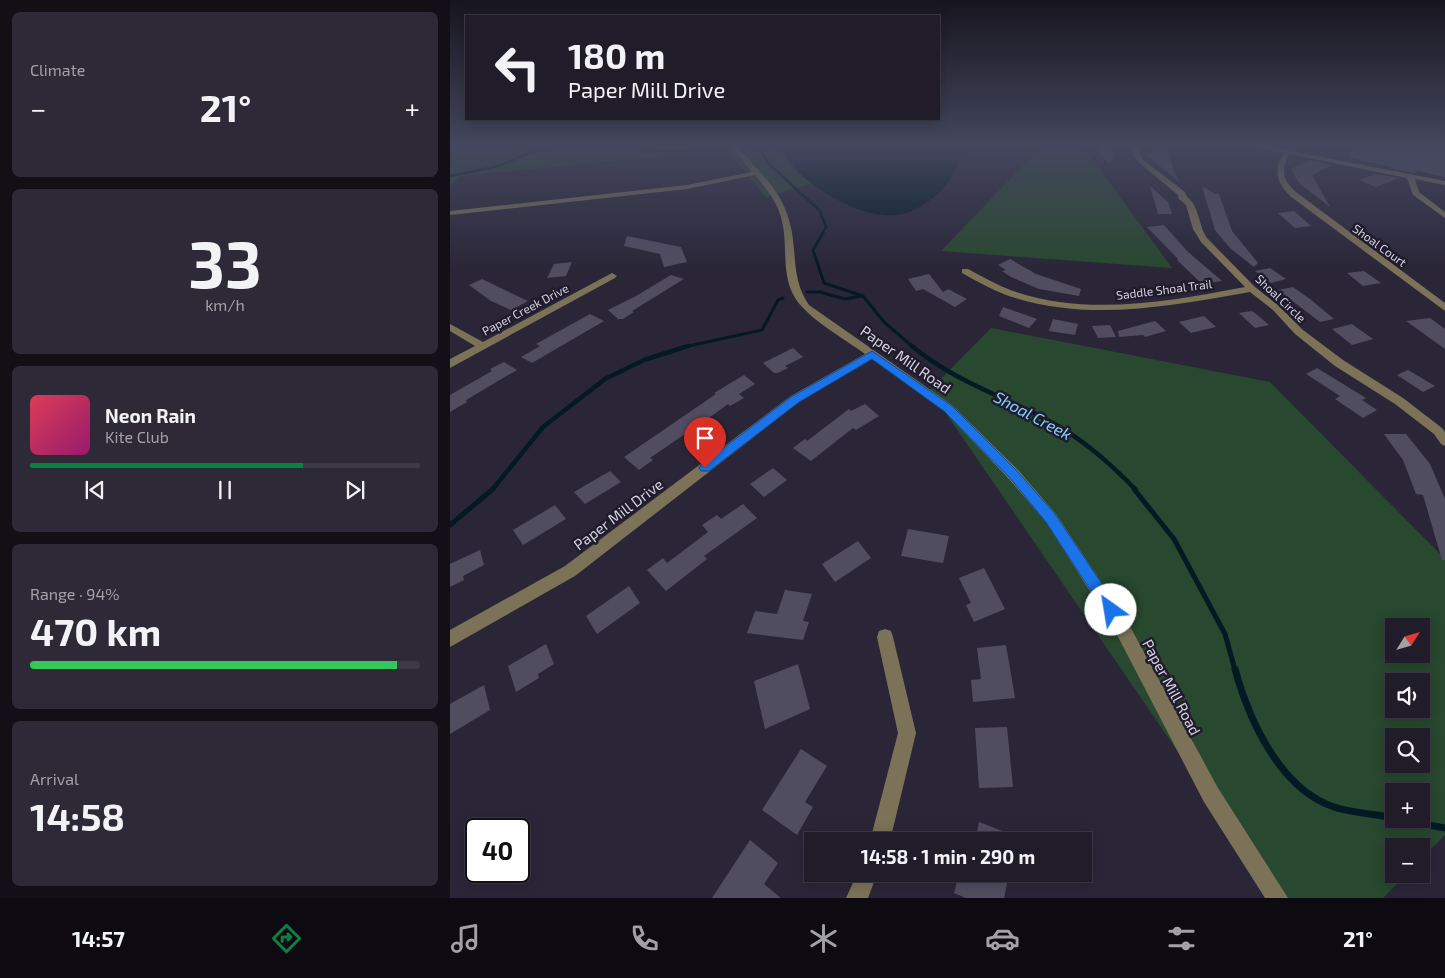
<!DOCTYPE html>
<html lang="en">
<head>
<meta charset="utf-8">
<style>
	body { margin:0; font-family:"Exo 2",sans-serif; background:#2d2936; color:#f1f3f6; height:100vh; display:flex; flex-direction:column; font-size:19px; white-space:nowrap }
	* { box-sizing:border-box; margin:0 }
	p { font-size:16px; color:#a2a1a8 }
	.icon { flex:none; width:28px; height:28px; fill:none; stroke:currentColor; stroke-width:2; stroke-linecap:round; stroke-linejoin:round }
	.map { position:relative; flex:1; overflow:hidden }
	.details { display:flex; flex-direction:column; gap:12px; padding:12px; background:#120f17; width:450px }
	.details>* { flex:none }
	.banner { position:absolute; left:15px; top:15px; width:475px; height:105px; border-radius:0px; box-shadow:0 2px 12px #0003,0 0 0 1px #3d3a47; background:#201c2a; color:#f1f3f6; overflow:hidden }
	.needle { width:32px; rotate:53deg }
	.fabs { position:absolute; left:935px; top:618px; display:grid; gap:10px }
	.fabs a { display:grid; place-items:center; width:45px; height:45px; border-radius:0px; background:#201c2a; box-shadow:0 2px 12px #0003,0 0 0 1px #3d3a47; font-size:25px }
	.speed { position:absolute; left:15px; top:818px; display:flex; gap:10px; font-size:25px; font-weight:700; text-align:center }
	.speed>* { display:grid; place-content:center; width:65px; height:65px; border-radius:50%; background:#201c2a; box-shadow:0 2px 12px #0003,0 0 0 1px #3d3a47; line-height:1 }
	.speed .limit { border:2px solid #111; border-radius:8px; background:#fff; color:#111 }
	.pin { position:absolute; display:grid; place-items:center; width:42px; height:42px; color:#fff; margin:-51px -21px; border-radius:50% 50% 50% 0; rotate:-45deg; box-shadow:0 0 5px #0007 }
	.pin .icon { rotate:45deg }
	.me { position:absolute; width:55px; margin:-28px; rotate:328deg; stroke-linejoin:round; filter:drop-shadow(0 0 4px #0008) }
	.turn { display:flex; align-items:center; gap:18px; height:105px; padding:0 20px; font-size:22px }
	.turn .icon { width:65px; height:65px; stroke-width:2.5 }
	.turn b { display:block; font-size:35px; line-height:42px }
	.big { font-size:38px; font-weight:700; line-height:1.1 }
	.details .tile { flex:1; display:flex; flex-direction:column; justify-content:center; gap:8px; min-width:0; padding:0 18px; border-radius:8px; background:#2d2936 }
	.details .dial { align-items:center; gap:0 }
	.dial b { font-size:65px; line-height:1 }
	.song { display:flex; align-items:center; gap:15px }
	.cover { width:60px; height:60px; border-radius:8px; background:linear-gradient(135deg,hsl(350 70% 55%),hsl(320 70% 35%)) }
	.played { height:5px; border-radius:2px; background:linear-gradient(90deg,#0b8043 70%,#3d3a47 70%) }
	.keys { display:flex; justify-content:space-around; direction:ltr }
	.heat { display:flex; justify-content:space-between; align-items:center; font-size:28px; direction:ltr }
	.charge { height:8px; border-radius:4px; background:linear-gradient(90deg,#34c759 94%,#3d3a47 0) }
	.trip { position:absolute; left:354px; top:832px; width:288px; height:50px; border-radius:0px; background:#201c2a; box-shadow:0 2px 12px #0003,0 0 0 1px #3d3a47; font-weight:700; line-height:50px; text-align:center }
	.tabs { display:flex; height:80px; justify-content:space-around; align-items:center; background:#0d0b11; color:#a2a1a8 }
	.tabs .icon { width:35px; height:35px }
	.tabs .current { color:#0b8043 }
	.tabs b { font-size:22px; color:#f1f3f6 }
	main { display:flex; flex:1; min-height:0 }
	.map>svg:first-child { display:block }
	.green { fill:#28482f; fill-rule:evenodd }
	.water { fill:#031a24 }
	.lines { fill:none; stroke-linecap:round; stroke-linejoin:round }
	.stream-far4 { stroke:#031a24; stroke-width:2.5 }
	.stream-far3 { stroke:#031a24; stroke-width:3 }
	.stream-far2 { stroke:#031a24; stroke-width:4.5 }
	.stream-far1 { stroke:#031a24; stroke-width:5 }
	.stream { stroke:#031a24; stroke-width:7 }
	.building { fill:#514d61 }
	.minor { fill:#7b7257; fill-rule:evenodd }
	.route { fill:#1a73e8; stroke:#114b97 }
	.labels { text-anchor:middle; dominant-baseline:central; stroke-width:5; stroke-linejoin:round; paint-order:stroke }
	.far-street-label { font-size:12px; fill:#d5d3df; stroke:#201c2e }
	.street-label { font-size:15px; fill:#d5d3df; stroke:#201c2e }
	.water-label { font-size:16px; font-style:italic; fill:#82d2fa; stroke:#201c2e }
</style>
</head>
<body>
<main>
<section class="details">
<div class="tile"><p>Climate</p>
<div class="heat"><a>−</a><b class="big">21°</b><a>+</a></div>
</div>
<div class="tile dial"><b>33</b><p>km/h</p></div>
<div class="tile">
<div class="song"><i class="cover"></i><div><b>Neon Rain</b><p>Kite Club</p></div></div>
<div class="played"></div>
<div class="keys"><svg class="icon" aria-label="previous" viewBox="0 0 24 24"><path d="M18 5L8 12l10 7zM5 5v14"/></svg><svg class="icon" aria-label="pause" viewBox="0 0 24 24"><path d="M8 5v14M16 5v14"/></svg><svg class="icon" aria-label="next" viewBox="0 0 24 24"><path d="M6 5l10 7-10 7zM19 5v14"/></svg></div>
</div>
<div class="tile"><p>Range · 94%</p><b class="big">470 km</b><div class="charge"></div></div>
<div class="tile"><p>Arrival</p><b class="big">14:58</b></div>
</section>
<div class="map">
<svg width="995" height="898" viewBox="0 0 995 898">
	<rect width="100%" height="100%" fill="#2a2638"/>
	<path class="green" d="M23 145H431L363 183 316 197 277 150 11 176 0 185V153Z
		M569 145H632L722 268 491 251 588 150Z
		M541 328 820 382 995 559V835L971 859V846H944V874H957L933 898H828L480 390ZM944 626H971V654H944ZM944 681H971V709H944ZM944 736H971V764H944ZM944 791H971V819H944Z"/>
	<path class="water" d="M325 145H525C506 160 505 181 483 198 475 204 464 211 453 214 418 222 371 194 347 171 339 163 333 153 325 145Z"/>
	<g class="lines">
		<path class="stream-far4" d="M178 145C210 155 240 151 272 146
			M306 145 319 164 370 211 376 227 372 234
			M0 176 49 166 74 155 108 145"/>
		<path class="stream-far3" d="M373 233 363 250 374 283 413 296 434 322 463 347
			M357 292H370L395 299 412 296
			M234 347 312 330 328 300 333 298"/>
		<path class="stream-far2" d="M462 346C502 380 553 396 599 421 632 438 660 463 686 490
			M42 490 93 427 155 379 194 360 238 346"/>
		<path class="stream-far1" d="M684 489 724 539 775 634 785 670
			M0 525 43 489"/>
		<path class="stream" d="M785 669C799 720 830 789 884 807 902 813 925 814 944 818
			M947 819 995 828"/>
	</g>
	<path class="building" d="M652 145H656L664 153 660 164 649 153Z
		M700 145H714L729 182 694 153H704Z
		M901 145H972L995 150V177L968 171 963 173 939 168 943 167 900 158Z
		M859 160 882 165 862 175 880 207 849 183 841 169Z
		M926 174 949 178 926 187 909 180Z
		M700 186 718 202 722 214H708Z
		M752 186 765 194H769L782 231 808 263 804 267 780 248 765 230Z
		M844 211 861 226 845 228 828 213Z
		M714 225 737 251 772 281 752 284 727 260 728 259 697 227Z
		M177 236 231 247 237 262 214 267 210 254 174 246Z
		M560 259 586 274 631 289 629 296 589 289 561 277 552 271 556 270 548 265Z
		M122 262 116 276 97 278 104 264Z
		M820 268 836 279 821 283 805 271Z
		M914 271 931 283 913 286 897 273Z
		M479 274 493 292 498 289 517 299 505 307 473 289 466 291 458 279Z
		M221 275 234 279 182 311 184 312 173 319H168L158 310 186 296Z
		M32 279 65 295 78 301 61 310 41 301 19 285Z
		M843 287 860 299 884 319 870 322 828 290Z
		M553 307 587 319 579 328 549 316Z
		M802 311 805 313 819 325 805 328 789 313Z
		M140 314 154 321 82 363 71 357 90 346 86 344Z
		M754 316 766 327 741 333 729 322Z
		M980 318 995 329V349L956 321Z
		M603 319 628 324 625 335 599 331Z
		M705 321 716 331 695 337 693 335 669 337 668 331Z
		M902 324 923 339 902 345 882 329Z
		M660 325 666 337 648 338 642 326Z
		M343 348 353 357 335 366 338 368 328 373H324L313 363Z
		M54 362 67 370 16 400 17 402 0 412V395L42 371 40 369Z
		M867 368 916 398 912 400 927 410 913 418 885 399 890 396 856 374Z
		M958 370 985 386 973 392 947 375Z
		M294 375 305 384 289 394 294 398 280 406 278 404 248 426 250 427 238 436 235 434 200 458 203 460 189 470 174 457 266 394 264 393Z
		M415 404 429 416 406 430 403 428 361 461 343 448 355 439 357 441 399 409 401 411Z
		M934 434H956L980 464 995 499V560H992L973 495 966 494 953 460Z
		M323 468 337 480 314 497 300 484Z
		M160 471 171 482 135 504 124 492Z
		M293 504 307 518 254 556 257 559 216 591 197 570 213 558 217 563 258 532 252 525 267 515 271 519Z
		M105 505 116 519 73 545 63 530Z
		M458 529 499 536 493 563 451 556Z
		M408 541 421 558 385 582 372 564Z
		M30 550 34 565 13 576 14 580 0 587V564Z
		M534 568 555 609 524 622 516 605 521 603 509 578Z
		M179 586 190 603 147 634 136 616Z
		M335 590 362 594 353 621 359 622 353 640 297 633 305 611 327 614Z
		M96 644 104 664 88 674 89 678 66 692 58 666Z
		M556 645 565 698 523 702 521 680 531 679 527 648Z
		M348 664 360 709 315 729 304 681Z
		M34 685 40 710 0 734V704Z
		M557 727 563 787 529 788 525 728Z
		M351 749 377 766 355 802 363 807 347 835 312 810Z
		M529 822 576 840V841H525Z
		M300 840 328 863 314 884 331 898H262Z
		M509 874H559L554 898H516L504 893Z"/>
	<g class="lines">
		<path class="minor" d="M280 145H286C305 168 331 189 339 220 348 249 340 278 359 305L502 405 569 471 606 514 677 621 768 788 838 898H815L754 802 665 631 596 522 559 479 494 411 422 359 349 402 125 576 0 647V630L115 566 341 396 415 354C395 339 355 317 344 296 331 273 338 246 332 221 328 203 317 189 305 175L237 189 0 215V211L237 185 302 172Z
			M682 145H688L692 159 735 192C736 198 742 200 744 205 750 216 750 228 757 238L805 287 829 306 853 330 893 360 953 398 992 428 995 432V446L991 444 984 434 945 404 885 366 845 334 823 310 800 292C719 306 636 323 556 295 541 289 526 281 512 273V269H518C533 277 547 285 563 291 639 317 719 301 795 287L751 242 743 229 736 205 729 199 728 195 687 161 683 154Z
			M799 145H810L995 181V185L965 179 969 192 995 212V218L963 195 957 178 839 154C831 171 832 179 846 192L995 303V311L840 196C826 181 824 172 833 153Z
			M162 273 167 276 165 278 0 368V359L25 346 0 331V324L33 342Z
			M435 629 441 631 443 637 466 733 440 841H420L448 733 427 637 429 631Z
			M407 874H427L418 898H396Z"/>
	</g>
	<linearGradient id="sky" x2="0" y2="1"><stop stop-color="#17151f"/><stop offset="0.54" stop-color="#44475e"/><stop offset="1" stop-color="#44475e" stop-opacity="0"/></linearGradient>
	<rect width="995" height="270" fill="url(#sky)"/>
	<path class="route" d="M422 351 502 406 568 472 605 514 666 605 668 610 666 614 661 616 656 614 596 522 560 478 494 411 422 359 349 402 259 471H251L249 468 251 465 341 397Z"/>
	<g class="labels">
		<g class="far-street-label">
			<text transform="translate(930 245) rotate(36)">Shoal Court</text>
			<text transform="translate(714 289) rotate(-7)">Saddle Shoal Trail</text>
			<text transform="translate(831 298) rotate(43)">Shoal Circle</text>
			<text transform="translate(75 309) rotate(-28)">Paper Creek Drive</text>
		</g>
		<g class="street-label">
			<text transform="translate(456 359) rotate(35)">Paper Mill Road</text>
			<text transform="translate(168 514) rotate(-37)">Paper Mill Drive</text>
			<text transform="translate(722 687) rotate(62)">Paper Mill Road</text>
		</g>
		<g class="water-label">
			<text transform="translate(583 415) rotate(28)">Shoal Creek</text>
		</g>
	</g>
</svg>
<div class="fabs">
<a><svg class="needle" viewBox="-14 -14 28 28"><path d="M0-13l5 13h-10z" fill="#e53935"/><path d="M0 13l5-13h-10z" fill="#a2a1a8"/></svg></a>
<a><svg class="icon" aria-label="sound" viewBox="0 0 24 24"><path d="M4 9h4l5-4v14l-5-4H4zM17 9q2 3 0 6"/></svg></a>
<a><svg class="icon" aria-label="search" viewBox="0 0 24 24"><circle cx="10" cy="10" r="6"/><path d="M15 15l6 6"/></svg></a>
<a>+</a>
<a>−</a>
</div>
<div class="speed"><div class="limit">40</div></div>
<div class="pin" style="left:255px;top:468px;background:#d93025"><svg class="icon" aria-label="arrive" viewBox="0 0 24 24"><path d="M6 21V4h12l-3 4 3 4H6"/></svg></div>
<svg class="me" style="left:661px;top:610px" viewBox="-20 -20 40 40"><circle r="19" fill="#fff"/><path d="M0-13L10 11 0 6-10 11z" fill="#1a73e8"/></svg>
<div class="trip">14:58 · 1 min · 290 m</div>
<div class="banner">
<div class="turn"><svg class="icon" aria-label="left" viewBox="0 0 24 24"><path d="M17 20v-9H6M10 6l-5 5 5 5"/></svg><div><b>180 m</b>Paper Mill Drive</div></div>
</div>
</div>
</main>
<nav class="tabs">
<b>14:57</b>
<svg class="icon current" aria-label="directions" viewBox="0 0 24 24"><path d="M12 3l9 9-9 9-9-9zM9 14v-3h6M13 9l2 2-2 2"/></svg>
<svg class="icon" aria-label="music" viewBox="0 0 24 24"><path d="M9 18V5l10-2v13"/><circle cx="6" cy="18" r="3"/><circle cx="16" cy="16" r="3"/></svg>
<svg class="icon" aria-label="phone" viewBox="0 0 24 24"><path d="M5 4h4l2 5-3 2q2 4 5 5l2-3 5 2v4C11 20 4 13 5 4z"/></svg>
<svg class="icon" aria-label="climate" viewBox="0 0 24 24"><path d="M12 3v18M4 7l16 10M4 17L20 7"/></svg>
<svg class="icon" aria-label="car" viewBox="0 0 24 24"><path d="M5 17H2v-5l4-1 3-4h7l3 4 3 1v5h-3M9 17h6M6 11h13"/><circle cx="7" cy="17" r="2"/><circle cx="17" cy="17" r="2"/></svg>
<svg class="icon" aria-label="filters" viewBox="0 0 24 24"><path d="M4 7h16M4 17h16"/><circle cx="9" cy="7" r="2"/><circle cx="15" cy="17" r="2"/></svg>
<b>21°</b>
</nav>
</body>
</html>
